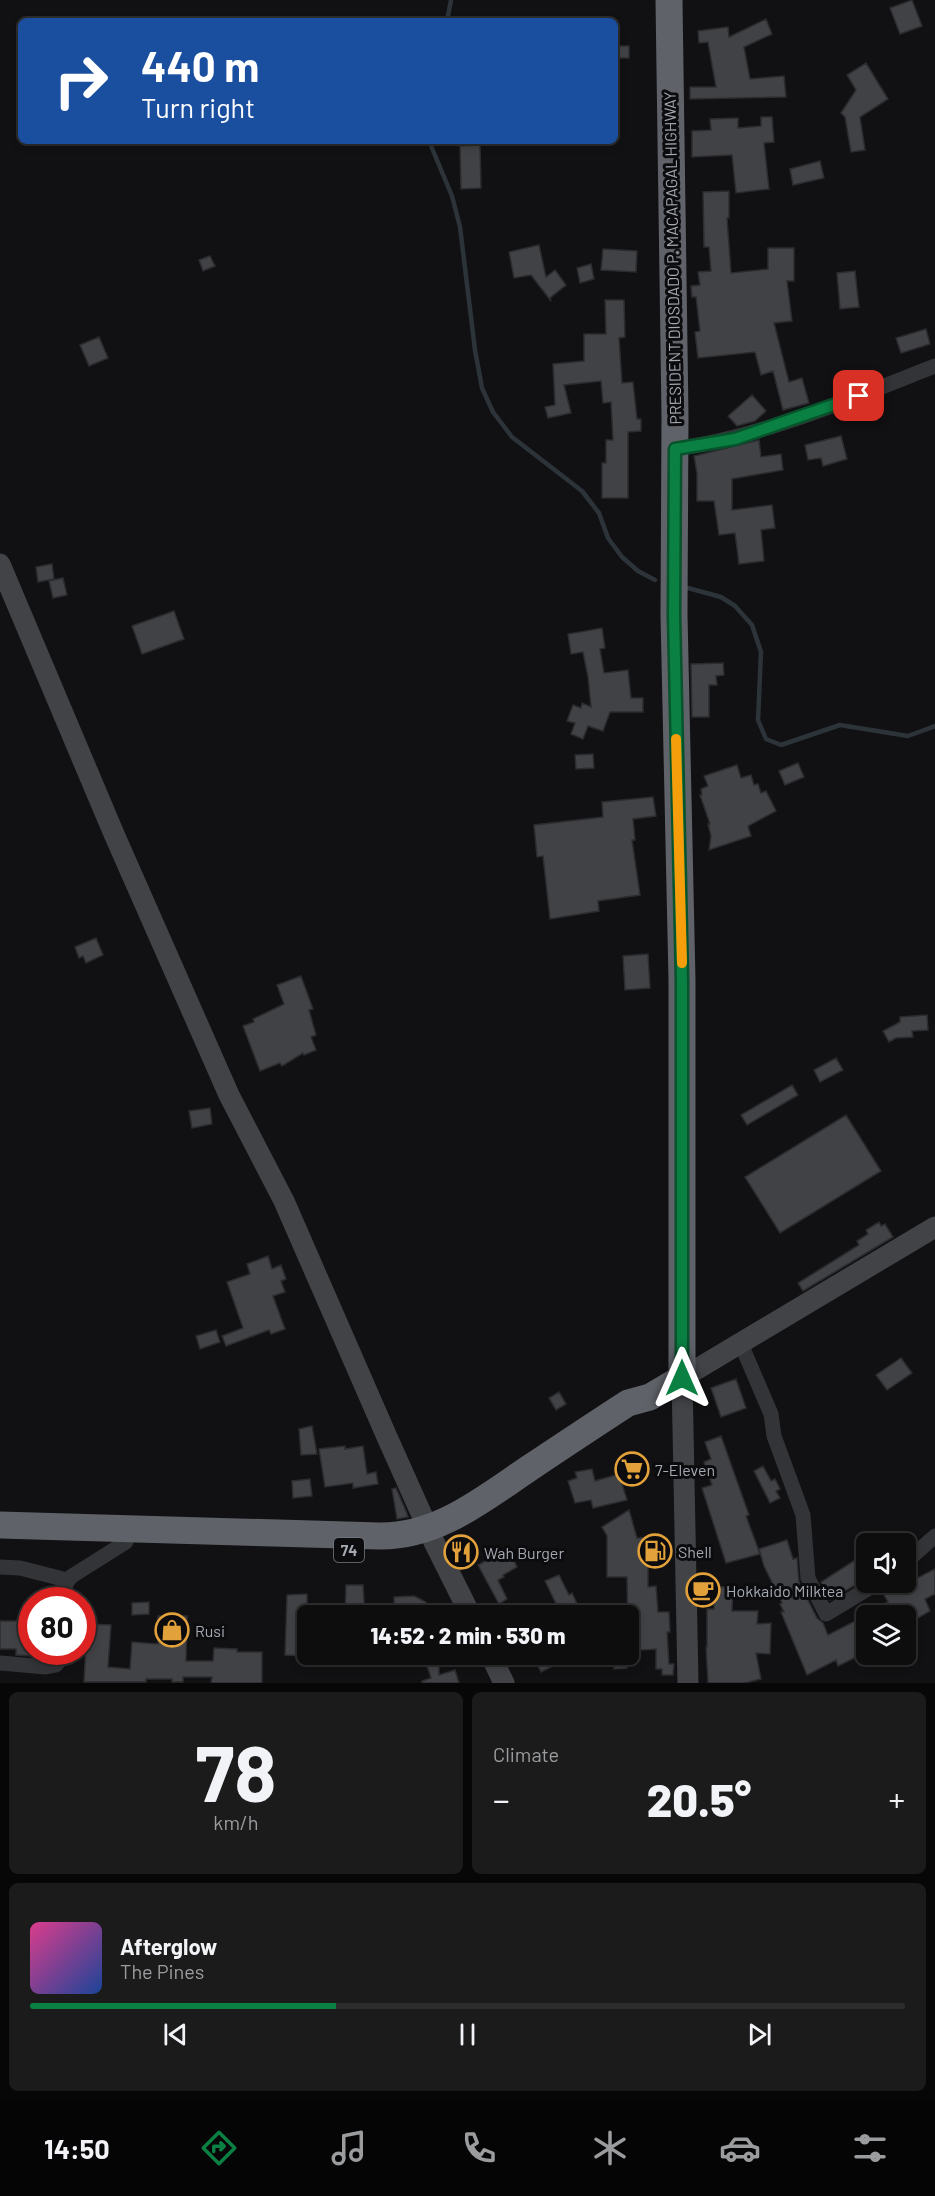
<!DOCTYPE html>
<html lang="en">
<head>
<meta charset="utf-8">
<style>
	body { margin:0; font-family:Barlow,sans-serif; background:#1b1b1c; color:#f1f3f6; height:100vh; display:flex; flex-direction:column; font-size:22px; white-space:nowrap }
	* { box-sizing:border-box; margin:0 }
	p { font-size:20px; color:#9a9c9e }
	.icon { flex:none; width:33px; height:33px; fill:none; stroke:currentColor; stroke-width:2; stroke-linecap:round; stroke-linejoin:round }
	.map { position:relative; height:1683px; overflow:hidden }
	.panel { display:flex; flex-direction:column; gap:9px; padding:9px; background:#070708; flex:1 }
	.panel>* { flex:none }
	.top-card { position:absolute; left:18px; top:18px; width:600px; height:126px; border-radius:9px; box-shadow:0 3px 9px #0003,0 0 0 2px #2d2d2e; background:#1a4fa0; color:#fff; overflow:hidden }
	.buttons { position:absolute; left:856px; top:1533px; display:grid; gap:12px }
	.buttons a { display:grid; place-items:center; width:60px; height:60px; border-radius:9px; background:#0d0d0e; box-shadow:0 3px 9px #0003,0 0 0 2px #2d2d2e; font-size:30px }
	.speed { position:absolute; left:18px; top:1587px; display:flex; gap:12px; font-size:30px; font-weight:700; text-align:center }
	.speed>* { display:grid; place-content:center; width:78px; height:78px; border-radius:50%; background:#0d0d0e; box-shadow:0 3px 9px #0003,0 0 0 2px #2d2d2e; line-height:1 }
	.speed .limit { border:9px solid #d22; background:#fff; color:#111 }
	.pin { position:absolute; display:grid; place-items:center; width:51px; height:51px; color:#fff; margin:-26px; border-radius:12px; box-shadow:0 3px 9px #0006 }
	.me { position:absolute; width:66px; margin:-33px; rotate:0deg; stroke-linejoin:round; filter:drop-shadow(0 0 4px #0008) }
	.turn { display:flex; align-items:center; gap:21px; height:126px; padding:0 24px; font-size:27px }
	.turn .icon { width:78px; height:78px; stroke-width:2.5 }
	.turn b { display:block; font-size:42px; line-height:51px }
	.big { font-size:45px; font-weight:800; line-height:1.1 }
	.panel .tile { flex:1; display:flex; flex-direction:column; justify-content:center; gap:9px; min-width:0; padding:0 21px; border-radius:9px; background:#1b1b1c }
	.panel .dial { align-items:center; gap:0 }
	.dial b { font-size:78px; line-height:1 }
	.song { display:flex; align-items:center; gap:18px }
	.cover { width:72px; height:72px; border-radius:9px; background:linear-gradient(135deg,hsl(330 70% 55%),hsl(220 70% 35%)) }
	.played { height:6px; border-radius:3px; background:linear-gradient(90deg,#0b8043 35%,#2d2d2e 35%) }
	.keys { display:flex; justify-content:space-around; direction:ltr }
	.heat { display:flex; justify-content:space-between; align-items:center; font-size:33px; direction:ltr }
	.panel .tiles { flex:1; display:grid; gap:9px; grid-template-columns:1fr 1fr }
	.tile:last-child { grid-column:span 2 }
	.trip { position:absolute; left:297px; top:1605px; width:342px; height:60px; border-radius:9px; background:#0d0d0e; box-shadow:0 3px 9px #0003,0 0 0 2px #2d2d2e; font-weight:800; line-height:60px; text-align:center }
	.dock { display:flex; height:96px; justify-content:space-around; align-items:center; background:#050506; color:#9a9c9e }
	.dock .icon { width:42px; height:42px }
	.dock .current { color:#0b8043 }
	.dock b { font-size:27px; color:#f1f3f6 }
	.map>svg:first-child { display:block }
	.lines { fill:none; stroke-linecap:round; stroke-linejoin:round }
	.stream { stroke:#2c343a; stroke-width:4.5 }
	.building { fill:#404246; stroke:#2c2c2f; stroke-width:1.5 }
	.street { stroke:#333437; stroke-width:15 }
	.secondary { stroke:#414347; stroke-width:21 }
	.highway { stroke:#5f6268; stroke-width:27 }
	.route-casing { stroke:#07532c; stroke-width:15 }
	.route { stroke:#0b8043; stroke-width:10 }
	.slow { stroke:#f59e0b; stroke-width:10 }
	.labels { text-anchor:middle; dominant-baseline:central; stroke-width:6; stroke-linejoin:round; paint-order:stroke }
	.shield { fill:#0c0c0e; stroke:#767a81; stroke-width:1.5 }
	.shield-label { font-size:15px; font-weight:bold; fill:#a4a9b2 }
	.street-label { font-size:16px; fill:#a4a9b2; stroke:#0c0c0e }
	.poi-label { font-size:16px; fill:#a4a9b2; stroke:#0c0c0e; text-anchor:start }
</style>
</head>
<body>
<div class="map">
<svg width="935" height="1683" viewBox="0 0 935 1683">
	<rect width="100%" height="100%" fill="#111113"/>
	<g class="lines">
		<path class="stream" d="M447 21 451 0
			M429 141 452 196 460 227 475 350 482 388 493 412 512 437 582 491 599 513 608 538 622 557 638 571 655 580
			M688 588 721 597 735 606 752 625 761 652 758 720 766 739 781 745 840 725 908 736 935 726"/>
	</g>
	<path class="building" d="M912 0 922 26 900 34 890 8Z
		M766 19 772 34 744 47 750 79 784 76 786 97 690 99V87H716L708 42 699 43 698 31 728 27 729 37Z
		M615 46H629V58H615Z
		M866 63 888 99 860 117 865 150 851 152 845 117 841 113 856 90 847 75Z
		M761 117H772L774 142 764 143 769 189 736 193 732 155 692 157V131L711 130 710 119 738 118V128L761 126Z
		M480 145 481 188 461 189 460 146Z
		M820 161 824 178 793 185 790 169Z
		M729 191V218H727L731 273 768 269V248H794V281H787L792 321 774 323 789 382 802 378 809 403 783 410 773 371 761 375 755 352 698 358 695 332 700 331 696 297H692L691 286 700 285 698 272 711 271 709 247H704L703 192Z
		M539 245 546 277 555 270 566 285 550 298 551 301 531 275 514 278 509 252Z
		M603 249 637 251 636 272 601 270Z
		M210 256 215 266 203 271 199 260Z
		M591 264 594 279 580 283 577 268Z
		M855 271 859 307 840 309 837 273Z
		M605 300H624L625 337 619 338 622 383 633 382 637 419H641V431L628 432V498H602V463H606V440H613L611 402 603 403 601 381 564 385 571 413 548 418 545 407 555 405 553 364 584 361V334H606Z
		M926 329 930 344 901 353 896 338Z
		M99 337 108 358 89 366 80 345Z
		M752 395 766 411 755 421 737 426 728 416Z
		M841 436 847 459 823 466 821 458 808 460 805 445Z
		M759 440 761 457 781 454 783 470 732 479V510L772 505 775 528 761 530 764 561 739 564 735 533 719 535 714 501H697V473L694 456Z
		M52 564 54 579 38 582 36 567Z
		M63 578 67 595 53 598 49 581Z
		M174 611 184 639 142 654 132 626Z
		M602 628 605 648 600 649 604 673 628 670 631 698H643V712H610L603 731 588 726 583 739 571 734 575 723 567 721 573 705 581 708 582 703 591 707 588 677 583 652 571 654 568 634Z
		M723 663 724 675 716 676 717 685H709V717H692L691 664Z
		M593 754 594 768 576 769 575 755Z
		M798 763 804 777 785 785 779 771Z
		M737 765 741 778 751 775 754 785 758 784 761 793 766 791 776 811 748 826 751 836 709 850 711 836 708 824H710L700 795H702L701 789 708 786 704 776Z
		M653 797 656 816 633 819 635 840H632L640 895 598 901 599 911 550 919 543 856 537 857 534 825 603 817 602 802Z
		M96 938 103 955 86 963 83 956 79 958 75 947Z
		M648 954 650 988 625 990 623 956Z
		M301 976 313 1009 309 1010 316 1035 311 1037 316 1050 304 1055 303 1053 282 1066 280 1063 260 1071 243 1026 254 1022 253 1019 284 1004 277 985Z
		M927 1015 928 1030 912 1031 913 1037 896 1038 889 1042 883 1031 900 1022V1017Z
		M836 1058 843 1070 820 1082 814 1070Z
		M792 1085 798 1095 747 1125 741 1115Z
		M210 1108 212 1124 192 1128 189 1111Z
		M846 1115 881 1171 780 1233 745 1177Z
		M879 1222 881 1226 885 1224 893 1237 803 1291 798 1283 859 1245 857 1241 868 1234 866 1230Z
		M268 1256 272 1269 281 1265 286 1279 281 1281 285 1292 273 1296 285 1329 271 1334 269 1330 226 1346 222 1336 243 1328 227 1282 250 1274 247 1264Z
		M216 1330 220 1342 200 1349 196 1336Z
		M901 1358 912 1373 887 1390 876 1375Z
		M736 1379 746 1408 721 1417 711 1388Z
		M559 1392 566 1404 556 1410 549 1398Z
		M312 1426 317 1454 301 1455 299 1429Z
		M721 1436 749 1515 746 1516 760 1554 726 1563 702 1488 712 1485 704 1462 711 1459 705 1442Z
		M345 1446V1449L363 1446 367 1474 376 1472 378 1484 353 1488V1483L325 1487 319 1449Z
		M763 1466 771 1481 775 1479 780 1489 776 1491 780 1498 770 1503 754 1471Z
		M592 1469 595 1481 619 1474 627 1500 593 1508 591 1500 575 1503 568 1481 577 1478 575 1472Z
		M310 1479 312 1496 293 1498 292 1481Z
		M396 1488 406 1511 408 1517 397 1519 392 1489Z
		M629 1510 637 1538 658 1537 659 1555H648V1587L656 1586 658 1612H669L670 1632H667L669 1664H674L673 1675H662V1669H656V1649L628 1651 627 1577H607V1536L602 1527Z
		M787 1540 793 1559 797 1558 799 1582 817 1618 823 1623 828 1635 867 1615V1652L838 1666 836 1660 807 1675 781 1612H784L780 1604 782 1603 764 1566 759 1549Z
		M510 1553 517 1567 503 1575 504 1577 498 1580 507 1599 499 1604 478 1565 494 1556 496 1560Z
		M863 1555 867 1562V1578L830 1600 821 1582Z
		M935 1569V1594L925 1599 930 1611 906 1625V1616H883L879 1606 888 1602 884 1595Z
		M559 1575 569 1595 572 1593 579 1608 562 1616 545 1581Z
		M346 1585H363L365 1616H345Z
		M714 1587H733L732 1611H758L757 1624 771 1623 770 1654 756 1653 761 1679 745 1683H708L706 1647H707V1609H714Z
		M307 1594 308 1656 285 1655 287 1595Z
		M414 1596 426 1602 433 1616H413L411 1612 394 1613V1597Z
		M149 1602V1614L132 1615V1603Z
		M158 1616H187L186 1661H213L214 1648 237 1649V1652H262V1683H211L212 1677H183V1682H172V1679H146V1682H84L87 1624 111 1625 108 1667 130 1669 132 1642 158 1644Z
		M18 1619 32 1620V1656L16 1655V1649H0V1621H18Z
		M423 1654H439V1675L455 1670 459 1683H422V1681L431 1678Z
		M532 1654H577L541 1672Z
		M613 1654H626L627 1668 614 1669Z"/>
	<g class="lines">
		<path class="street" d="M675 449C762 437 853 398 935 366
			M741 1344 771 1414 774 1436 803 1515 808 1578 826 1614 879 1582
			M906 1562 935 1536
			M0 1567 20 1568 67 1580
			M64 1600C64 1590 64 1583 72 1576L126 1542
			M0 1663 46 1667 56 1665 63 1656V1652"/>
		<path class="secondary" d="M0 564 114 834 229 1095 284 1201 387 1437 434 1542 471 1616
			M490 1654 504 1683
			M688 1683 682 1378 935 1227"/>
		<path class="highway" d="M0 1525 379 1536C437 1537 482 1500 528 1469 561 1447 594 1425 628 1403L650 1397 682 1378V980L674 615 675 416 669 0"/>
	</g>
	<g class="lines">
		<defs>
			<path id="route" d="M682 1378V980L674 615 675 449 735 439 859 396"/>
		</defs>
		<use href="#route" class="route-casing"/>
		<use href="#route" class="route"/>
		<path class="slow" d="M676 739 682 963"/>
	</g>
	<defs>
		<symbol id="supermarket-ring" viewBox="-11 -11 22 22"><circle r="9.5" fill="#0c0c0e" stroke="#e2a13a" stroke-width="1.5"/><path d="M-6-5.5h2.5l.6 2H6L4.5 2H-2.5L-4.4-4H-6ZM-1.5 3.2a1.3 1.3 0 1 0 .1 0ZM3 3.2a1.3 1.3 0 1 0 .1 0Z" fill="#e2a13a"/></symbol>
		<symbol id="fuel-ring" viewBox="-11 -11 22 22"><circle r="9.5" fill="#0c0c0e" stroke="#e2a13a" stroke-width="1.5"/><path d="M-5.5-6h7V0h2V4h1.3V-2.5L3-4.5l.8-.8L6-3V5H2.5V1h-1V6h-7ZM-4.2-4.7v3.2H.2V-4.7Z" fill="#e2a13a"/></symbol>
		<symbol id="restaurant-ring" viewBox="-11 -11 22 22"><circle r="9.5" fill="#0c0c0e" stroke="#e2a13a" stroke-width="1.5"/><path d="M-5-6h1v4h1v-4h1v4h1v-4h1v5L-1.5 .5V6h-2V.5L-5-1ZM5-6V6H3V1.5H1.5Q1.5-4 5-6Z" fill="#e2a13a"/></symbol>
		<symbol id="cafe-ring" viewBox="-11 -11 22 22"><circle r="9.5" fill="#0c0c0e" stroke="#e2a13a" stroke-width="1.5"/><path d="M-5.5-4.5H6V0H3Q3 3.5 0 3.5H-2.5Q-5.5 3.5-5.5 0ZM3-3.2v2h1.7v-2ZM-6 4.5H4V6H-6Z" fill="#e2a13a"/></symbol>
		<symbol id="shop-ring" viewBox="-11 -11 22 22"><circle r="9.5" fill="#0c0c0e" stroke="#e2a13a" stroke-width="1.5"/><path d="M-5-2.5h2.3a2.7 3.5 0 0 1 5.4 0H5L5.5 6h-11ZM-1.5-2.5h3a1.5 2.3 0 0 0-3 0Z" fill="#e2a13a"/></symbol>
	</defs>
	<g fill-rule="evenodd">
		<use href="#supermarket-ring" x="613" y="1450" width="38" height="38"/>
		<use href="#fuel-ring" x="636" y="1532" width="38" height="38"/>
		<use href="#restaurant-ring" x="442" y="1533" width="38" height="38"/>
		<use href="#cafe-ring" x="684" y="1571" width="38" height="38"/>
		<use href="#shop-ring" x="153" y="1611" width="38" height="38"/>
	</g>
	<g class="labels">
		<rect class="shield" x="334" y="1538" width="30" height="24" rx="4.5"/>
		<g class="shield-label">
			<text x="349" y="1550">74</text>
		</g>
		<g class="street-label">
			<text transform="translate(672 258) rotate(-91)">PRESIDENT DIOSDADO P. MACAPAGAL HIGHWAY</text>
		</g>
		<g class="poi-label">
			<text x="655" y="1469">7-Eleven</text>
			<text x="678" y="1551">Shell</text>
			<text x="484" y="1552">Wah Burger</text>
			<text x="726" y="1590">Hokkaido Milktea</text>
			<text x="195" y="1630">Rusi</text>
		</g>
	</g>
</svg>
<div class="buttons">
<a><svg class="icon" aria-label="sound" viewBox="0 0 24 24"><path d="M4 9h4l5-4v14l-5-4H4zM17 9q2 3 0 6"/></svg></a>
<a><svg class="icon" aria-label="layers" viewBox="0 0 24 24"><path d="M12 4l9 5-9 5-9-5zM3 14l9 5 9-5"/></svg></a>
</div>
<div class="speed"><div class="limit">80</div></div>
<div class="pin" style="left:859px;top:396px;background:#d93025"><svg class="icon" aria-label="arrive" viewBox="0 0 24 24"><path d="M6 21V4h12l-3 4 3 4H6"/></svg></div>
<svg class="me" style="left:682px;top:1378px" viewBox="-20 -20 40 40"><path d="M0-17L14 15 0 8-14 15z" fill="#0b8043" stroke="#fff" stroke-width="4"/></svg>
<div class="trip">14:52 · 2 min · 530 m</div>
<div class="top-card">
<div class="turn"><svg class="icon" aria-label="right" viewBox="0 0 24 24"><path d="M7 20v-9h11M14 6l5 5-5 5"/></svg><div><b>440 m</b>Turn right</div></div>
</div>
</div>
<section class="panel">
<div class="tiles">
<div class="tile dial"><b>78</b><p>km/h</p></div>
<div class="tile"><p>Climate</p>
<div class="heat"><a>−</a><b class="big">20.5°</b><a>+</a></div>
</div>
<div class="tile">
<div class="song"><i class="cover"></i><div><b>Afterglow</b><p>The Pines</p></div></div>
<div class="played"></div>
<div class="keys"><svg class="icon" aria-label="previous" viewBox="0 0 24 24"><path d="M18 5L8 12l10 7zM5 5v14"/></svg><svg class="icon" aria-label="pause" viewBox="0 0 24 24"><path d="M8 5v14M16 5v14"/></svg><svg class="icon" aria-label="next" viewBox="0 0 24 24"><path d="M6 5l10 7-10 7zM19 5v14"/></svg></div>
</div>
</div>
</section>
<nav class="dock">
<b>14:50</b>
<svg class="icon current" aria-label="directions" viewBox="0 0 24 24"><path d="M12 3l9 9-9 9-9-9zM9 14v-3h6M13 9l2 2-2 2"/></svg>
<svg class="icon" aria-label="music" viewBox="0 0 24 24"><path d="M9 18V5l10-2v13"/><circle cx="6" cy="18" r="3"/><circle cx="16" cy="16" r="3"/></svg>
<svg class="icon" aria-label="phone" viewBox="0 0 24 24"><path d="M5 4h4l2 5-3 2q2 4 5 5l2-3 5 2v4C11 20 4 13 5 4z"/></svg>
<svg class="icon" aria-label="climate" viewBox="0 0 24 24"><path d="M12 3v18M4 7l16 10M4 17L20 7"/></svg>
<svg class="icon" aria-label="car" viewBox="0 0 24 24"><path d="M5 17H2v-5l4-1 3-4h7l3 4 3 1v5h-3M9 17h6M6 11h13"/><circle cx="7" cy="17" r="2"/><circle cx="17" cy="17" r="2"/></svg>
<svg class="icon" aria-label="filters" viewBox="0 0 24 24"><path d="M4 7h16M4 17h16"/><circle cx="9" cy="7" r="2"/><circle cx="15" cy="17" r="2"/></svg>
</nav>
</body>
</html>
